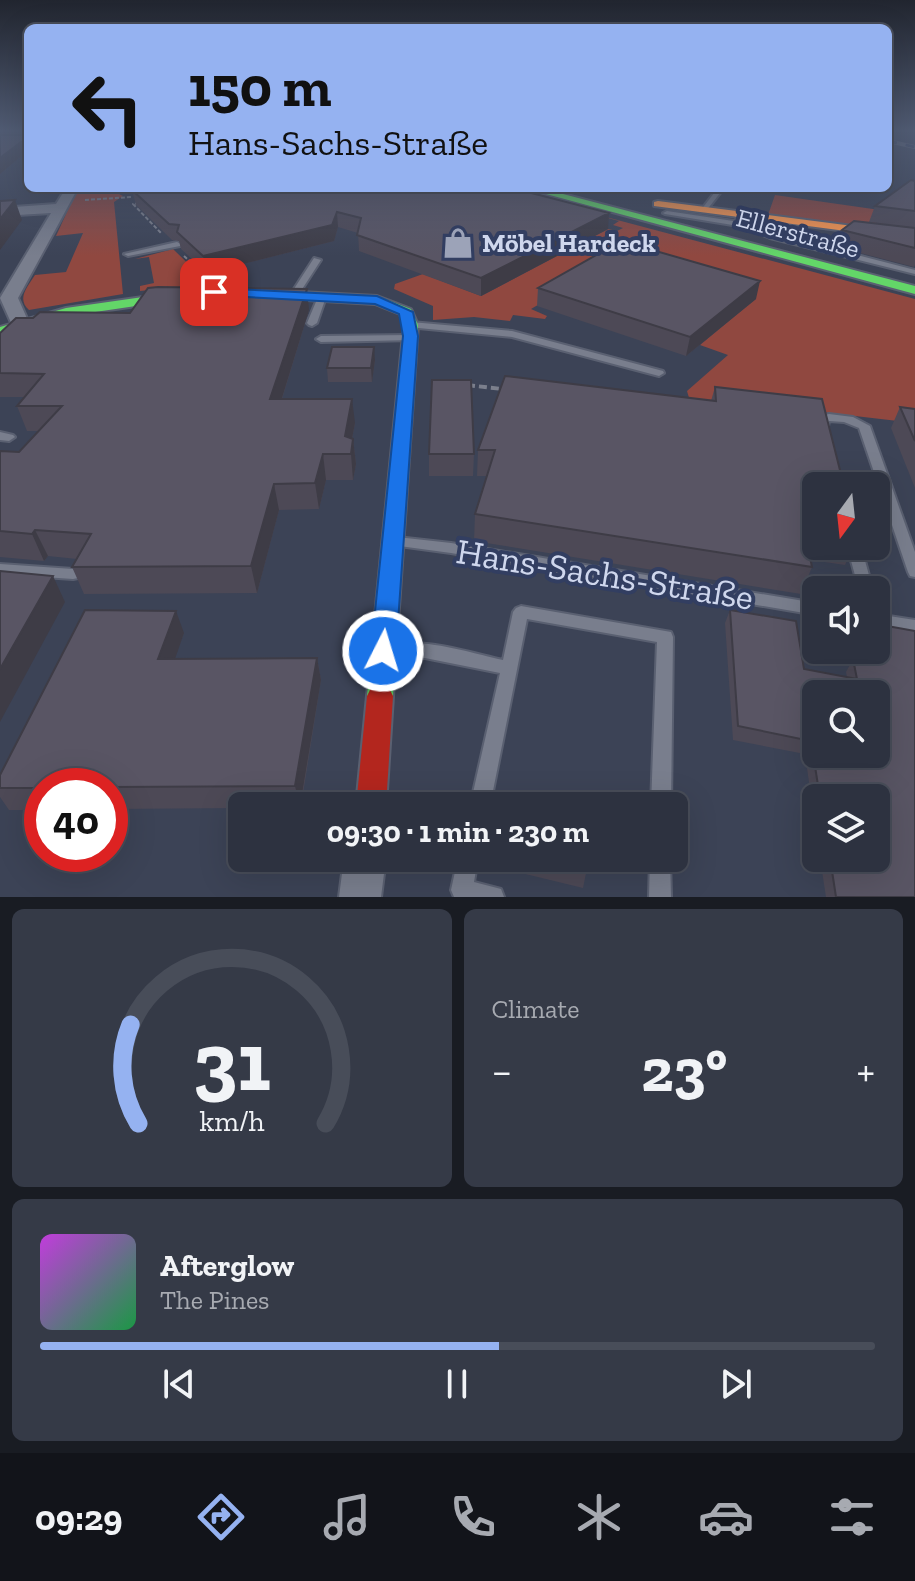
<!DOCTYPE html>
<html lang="en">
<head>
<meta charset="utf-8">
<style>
	body { margin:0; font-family:"Zilla Slab",serif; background:#353a47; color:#f1f3f6; height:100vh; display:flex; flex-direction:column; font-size:30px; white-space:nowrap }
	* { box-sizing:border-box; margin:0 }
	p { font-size:26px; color:#a7aab1 }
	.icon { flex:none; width:44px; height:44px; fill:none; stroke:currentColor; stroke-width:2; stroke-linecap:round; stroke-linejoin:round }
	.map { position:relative; height:897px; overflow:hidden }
	.sheet { display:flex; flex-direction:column; gap:12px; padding:12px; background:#191c23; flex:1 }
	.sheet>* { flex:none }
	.guide { position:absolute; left:24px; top:24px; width:868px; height:168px; border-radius:12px; box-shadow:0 8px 32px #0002,0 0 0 2px #484d59; background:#95b2f1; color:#111; overflow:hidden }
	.needle { width:52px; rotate:195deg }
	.buttons { position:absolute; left:802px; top:472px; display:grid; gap:16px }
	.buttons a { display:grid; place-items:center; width:88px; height:88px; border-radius:12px; background:#2d3240; box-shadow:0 8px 32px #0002,0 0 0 2px #484d59; font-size:40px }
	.speed { position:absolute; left:24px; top:768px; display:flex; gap:16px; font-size:40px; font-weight:700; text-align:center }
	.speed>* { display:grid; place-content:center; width:104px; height:104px; border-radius:50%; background:#2d3240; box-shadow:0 8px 32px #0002,0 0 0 2px #484d59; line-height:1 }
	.speed .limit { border:12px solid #d22; background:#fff; color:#111 }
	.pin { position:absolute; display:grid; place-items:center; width:68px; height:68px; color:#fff; margin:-34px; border-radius:16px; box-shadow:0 4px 12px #0006 }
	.me { position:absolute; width:88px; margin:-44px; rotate:5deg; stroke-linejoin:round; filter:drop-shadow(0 0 6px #0008) }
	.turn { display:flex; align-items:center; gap:28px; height:168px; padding:0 32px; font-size:36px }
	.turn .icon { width:104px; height:104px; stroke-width:2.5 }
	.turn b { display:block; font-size:56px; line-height:68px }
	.big { font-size:60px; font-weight:800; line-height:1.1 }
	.sheet .widget { flex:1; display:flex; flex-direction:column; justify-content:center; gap:12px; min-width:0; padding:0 28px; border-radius:12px; background:#353a47 }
	.sheet .dial { align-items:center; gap:0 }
	.dial svg { height:208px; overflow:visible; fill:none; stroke:#484d59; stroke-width:7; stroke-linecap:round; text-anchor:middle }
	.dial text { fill:#f1f3f6; stroke:none }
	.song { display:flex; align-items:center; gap:24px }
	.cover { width:96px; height:96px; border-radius:12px; background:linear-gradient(135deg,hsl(290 70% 55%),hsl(140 70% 35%)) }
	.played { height:8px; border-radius:4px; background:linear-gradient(90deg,#95b2f1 55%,#484d59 55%) }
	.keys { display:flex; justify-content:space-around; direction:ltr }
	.heat { display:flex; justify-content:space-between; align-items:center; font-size:44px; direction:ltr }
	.sheet .tiles { flex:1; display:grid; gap:12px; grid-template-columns:1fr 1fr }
	.widget:last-child { grid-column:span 2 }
	.trip { position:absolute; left:228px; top:792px; width:460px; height:80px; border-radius:12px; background:#2d3240; box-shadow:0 8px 32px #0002,0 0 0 2px #484d59; font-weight:800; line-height:80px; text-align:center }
	.tab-bar { display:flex; height:128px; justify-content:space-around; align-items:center; background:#12141a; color:#a7aab1 }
	.tab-bar .icon { width:56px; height:56px }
	.tab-bar .selected { color:#95b2f1 }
	.tab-bar b { font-size:36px; color:#f1f3f6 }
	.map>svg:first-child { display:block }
	.green { fill:#904840 }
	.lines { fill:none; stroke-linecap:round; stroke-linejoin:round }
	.lane-casing { stroke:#5a6071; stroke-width:4 }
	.street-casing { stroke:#5a6071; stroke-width:4 }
	.fast-casing { stroke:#5a6071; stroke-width:4 }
	.slow-casing { stroke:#5a6071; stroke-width:4 }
	.jam-casing { stroke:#5a6071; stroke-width:4 }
	.path-far2 { stroke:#7b7f8c; stroke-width:2; stroke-dasharray:4 2; stroke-linecap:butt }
	.path-far1 { stroke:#7b7f8c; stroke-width:3; stroke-dasharray:6 3; stroke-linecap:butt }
	.path { stroke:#7b7f8c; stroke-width:4; stroke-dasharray:8 4; stroke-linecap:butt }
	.lane { fill:#797e8d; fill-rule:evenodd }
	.street { fill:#797e8d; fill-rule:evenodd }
	.fast { fill:#63d668; fill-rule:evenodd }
	.slow { fill:#ff974d; fill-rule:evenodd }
	.jam { fill:#b3261e; fill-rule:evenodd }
	.rail-casing { stroke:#7c808e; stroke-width:4 }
	.rail { stroke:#323e61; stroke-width:3; stroke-dasharray:9; stroke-linecap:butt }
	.wall { fill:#4d4956 }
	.shaded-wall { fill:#3e3c46 }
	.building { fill:#595564; stroke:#3e3c46; stroke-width:2; fill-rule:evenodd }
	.route { fill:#1a73e8; stroke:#114b97; stroke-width:2 }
	.labels { text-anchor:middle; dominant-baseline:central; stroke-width:8; stroke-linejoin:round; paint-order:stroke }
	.far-street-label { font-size:26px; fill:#cfd7ed; stroke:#323e61 }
	.far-poi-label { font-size:26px; font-weight:bold; fill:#cfd7ed; stroke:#323e61; text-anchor:start }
	.near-street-label { font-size:36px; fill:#cfd7ed; stroke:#323e61 }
</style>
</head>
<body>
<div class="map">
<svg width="915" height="897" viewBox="0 0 915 897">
	<rect width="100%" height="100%" fill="#3c4356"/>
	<path class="green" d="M83 188H140L119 194 123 196 114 202 123 294 29 310C16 299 28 286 35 275L66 272 83 233 56 236 77 190Z
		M497 188 915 299V423L812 411 692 408 687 391 728 355 700 345 755 299 584 278 531 309 547 316 545 319 513 315 510 321 474 317 433 320V306L394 289 395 284 423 274 481 296 608 229 617 231 623 228 613 225 619 221Z
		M775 195 915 215V234L768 215Z
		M173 249 209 284 140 291V286L154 283 149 257 135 259Z"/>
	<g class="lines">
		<defs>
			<path id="lane" d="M718 188H724L706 211H702L701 210Z
				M667 211 740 222 734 215 740 214 750 223 776 234 915 270V274L770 238 745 227 665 214 663 213Z
				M177 242 181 244 180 246 128 256 124 254Z
				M314 258 321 260 297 297H291L290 295Z
				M322 294 326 297 317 323 312 326 309 325 307 323 318 297Z
				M411 322 512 331 663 371 664 373 659 376 512 337 408 327V323Z
				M411 335 414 336V340L321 342 316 339 321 336Z
				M829 414 853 417 870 426 915 552V577L910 576 908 572 859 428 844 422 829 421 827 432H819L817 419 819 417Z
				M0 432 13 435 15 437 9 441 0 440Z
				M397 537 451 543 816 603V615L451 553 392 545 390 542 392 539Z
				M847 546H861L873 590H859Z
				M0 564 73 569 78 570 80 574 78 578 73 579 0 574Z
				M521 606 671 632 673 637 671 806H651L657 642 527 619 490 806H470L500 673 425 658H394L388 656 386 651 388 646C420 636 471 653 503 660L513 612 516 608Z
				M876 614 915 620V632L876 626Z
				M458 858H478L474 882 501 889 504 897H454L451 890Z
				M650 858H670L671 897H649Z"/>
			<path id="street" d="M66 188H78L18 298 29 323 20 329 13 327 0 298 51 213 0 216V208L56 204Z
				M344 858H386L381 897H339Z"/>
			<path id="fast" d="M524 188H540L915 286V294Z
				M261 290 377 296 411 309 418 325 393 696 389 704 380 707 371 704 367 696 404 325 400 314 375 304 256 297V291Z
				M185 291 192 295 190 298 68 316 0 336V327L66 308Z"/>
			<path id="slow" d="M658 201 915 234V240L654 206V202Z"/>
			<path id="jam" d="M380 685 389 688 393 696 386 806H356L367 696 371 688Z"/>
		</defs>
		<use href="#lane" class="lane-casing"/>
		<use href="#street" class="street-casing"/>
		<use href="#fast" class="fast-casing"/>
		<use href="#slow" class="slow-casing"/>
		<use href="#jam" class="jam-casing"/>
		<path class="path-far2" d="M85 200 131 197
			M139 203 133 204 161 233
			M184 256 211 280"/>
		<path class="path-far1" d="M208 278 216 285"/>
		<path class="path" d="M467 385 502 389"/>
		<use href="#lane" class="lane"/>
		<use href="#street" class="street"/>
		<use href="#fast" class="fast"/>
		<use href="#slow" class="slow"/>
		<use href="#jam" class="jam"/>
		<defs>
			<path id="rail" d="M888 141 915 147"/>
		</defs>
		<use href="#rail" class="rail-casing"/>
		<use href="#rail" class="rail"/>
	</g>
	<path class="wall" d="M0 130H28V153H25L0 174Z
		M915 181V265L914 267 837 247 842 230 914 228 869 222 875 206Z
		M132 190 608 229 481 296 359 251 358 233 338 227 334 241 207 273 181 249 179 241 172 240 136 205Z
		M538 288 756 299 686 356 537 306Z
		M309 310 282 399 355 423 352 439H353L356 464 353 480H326L319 509 279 510 257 593 84 594 72 567 77 559 48 556 44 561 0 557V451L19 452 39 431H27L17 406 24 397H0V333L33 318 130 313Z
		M375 360 372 382H328L327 368Z
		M715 387 816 486V546H854L845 565 811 560 812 567 801 594 474 541 475 514 487 476H477L478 450 711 401Z
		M900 407 915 409V488L891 428Z
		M429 454H474L473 476H429Z
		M730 610 804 669 847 677 846 672 853 659 869 661 866 650H876V624L915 897H826L820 858H876V798H816V831L805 754 733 740 725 623Z
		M184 633 174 659 317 658 321 680 301 806H242V808L110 809V786H42V810H9L0 797V775Z
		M485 858H589L583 888 484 864Z"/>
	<path class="shaded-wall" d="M21 142 25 153 0 174V158Z
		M15 200 22 220 0 250V219Z
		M337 212 338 227 334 241 207 273 203 256Z
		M609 213 608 229 481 296V278Z
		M760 281 756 299 686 356 690 337Z
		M307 289 309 310 274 424 270 399Z
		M374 347 375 360 372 382 371 368Z
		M352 399 355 423 349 454 345 436Z
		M353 439 356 464 353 480 351 454Z
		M323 454 326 480 319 509 315 483Z
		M274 484 279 510 257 593 251 566Z
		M35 530 48 556 44 561 32 534Z
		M53 576 65 602 0 722V669Z
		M176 611 184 633 167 682 158 659Z
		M317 658 321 680 300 806 295 786Z"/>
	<path class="building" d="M27 130H28V142H21L0 158V135H24Z
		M911 180 915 181V211L875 206Z
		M142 188H512L609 213 481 278 357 235 361 218 337 212 332 225 203 256 177 232 179 225 169 224 132 190Z
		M15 200 0 219V201Z
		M854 221 915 228V248L842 230Z
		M621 241 760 281 690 337 538 288Z
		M158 287 307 289 270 399H352L345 436 353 439 351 454H323L315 483 274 484 251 566 72 567 91 534 35 530 32 534 0 531V451L19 452 62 406H17L44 374 0 373V333L16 318H33L40 312 130 313 148 288Z
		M332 347H374L371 368H327Z
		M505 376 716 401 715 387 822 399 844 486H816V532L805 531 812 567 475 514 495 450H478Z
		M432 380H471L474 454H429Z
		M900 407 915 409V441Z
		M0 571 53 576 0 669Z
		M85 610 176 611 158 659 317 658 295 786 110 787V786H42V788H0V775Z
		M730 610 796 621 804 669 857 679 853 659 880 663 876 647V624L915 631V897H836L830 858H876V798H820L811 741 738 726ZM816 694H876V754H816Z
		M493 803 508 806H493Z
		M552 858H589L588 866Z"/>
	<linearGradient id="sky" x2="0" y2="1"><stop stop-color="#21252f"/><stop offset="0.51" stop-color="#505b73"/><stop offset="1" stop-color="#505b73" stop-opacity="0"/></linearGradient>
	<rect width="915" height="256" fill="url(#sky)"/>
	<path class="route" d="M214 288 377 296 413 312 418 336 396 651 392 658 383 661 375 658 371 651 403 336 399 314 375 304 209 295V289Z"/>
	<defs>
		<symbol id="shop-bare" viewBox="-9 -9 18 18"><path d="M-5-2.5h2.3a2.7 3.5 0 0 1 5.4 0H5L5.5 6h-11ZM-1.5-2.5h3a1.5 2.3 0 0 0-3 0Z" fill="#9ca3b8" stroke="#323e61" stroke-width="2.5" paint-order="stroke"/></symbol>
	</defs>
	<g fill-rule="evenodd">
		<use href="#shop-bare" x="436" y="221" width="44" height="44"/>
	</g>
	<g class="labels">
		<g class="far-street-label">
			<text transform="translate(798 233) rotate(15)">Ellerstraße</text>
		</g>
		<g class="far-poi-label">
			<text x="482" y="243">Möbel Hardeck</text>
		</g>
		<g class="near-street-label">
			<text transform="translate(605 574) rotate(9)">Hans-Sachs-Straße</text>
		</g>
	</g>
</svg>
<div class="buttons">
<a><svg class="needle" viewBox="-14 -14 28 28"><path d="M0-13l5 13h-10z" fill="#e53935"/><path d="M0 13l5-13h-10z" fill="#a7aab1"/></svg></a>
<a><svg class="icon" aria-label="sound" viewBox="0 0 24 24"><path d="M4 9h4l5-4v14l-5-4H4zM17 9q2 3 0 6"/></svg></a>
<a><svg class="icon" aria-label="search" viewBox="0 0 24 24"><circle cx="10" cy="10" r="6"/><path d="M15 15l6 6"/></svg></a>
<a><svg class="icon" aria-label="layers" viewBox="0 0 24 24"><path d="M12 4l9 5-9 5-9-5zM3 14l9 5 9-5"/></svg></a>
</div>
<div class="speed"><div class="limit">40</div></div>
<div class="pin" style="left:214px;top:292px;background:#d93025"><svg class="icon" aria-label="arrive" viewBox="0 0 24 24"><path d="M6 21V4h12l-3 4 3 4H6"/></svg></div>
<svg class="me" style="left:383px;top:651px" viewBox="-20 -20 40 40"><circle r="17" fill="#1a73e8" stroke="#fff" stroke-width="3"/><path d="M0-11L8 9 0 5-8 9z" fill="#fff"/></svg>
<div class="trip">09:30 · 1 min · 230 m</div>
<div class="guide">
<div class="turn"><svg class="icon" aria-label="left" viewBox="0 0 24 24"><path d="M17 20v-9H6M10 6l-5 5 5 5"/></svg><div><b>150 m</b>Hans-Sachs-Straße</div></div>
</div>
</div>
<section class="sheet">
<div class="tiles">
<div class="widget dial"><svg viewBox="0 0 100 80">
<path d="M14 69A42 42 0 1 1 86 69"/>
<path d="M14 69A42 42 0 0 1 11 31" stroke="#95b2f1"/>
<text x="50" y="56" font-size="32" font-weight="700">31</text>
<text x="50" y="72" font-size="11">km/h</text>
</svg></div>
<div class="widget"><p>Climate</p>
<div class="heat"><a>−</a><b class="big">23°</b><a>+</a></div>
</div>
<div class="widget">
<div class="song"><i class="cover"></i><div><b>Afterglow</b><p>The Pines</p></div></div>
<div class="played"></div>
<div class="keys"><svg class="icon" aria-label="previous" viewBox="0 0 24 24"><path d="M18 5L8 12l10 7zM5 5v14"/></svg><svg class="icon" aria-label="pause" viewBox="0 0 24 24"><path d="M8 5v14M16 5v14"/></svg><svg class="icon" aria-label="next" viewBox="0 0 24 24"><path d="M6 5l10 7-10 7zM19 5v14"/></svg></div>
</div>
</div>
</section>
<nav class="tab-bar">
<b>09:29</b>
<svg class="icon selected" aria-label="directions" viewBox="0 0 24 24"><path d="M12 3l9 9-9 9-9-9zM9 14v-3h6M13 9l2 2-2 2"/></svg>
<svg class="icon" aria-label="music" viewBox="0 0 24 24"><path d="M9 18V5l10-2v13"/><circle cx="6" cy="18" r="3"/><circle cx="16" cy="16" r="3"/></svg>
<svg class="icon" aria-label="phone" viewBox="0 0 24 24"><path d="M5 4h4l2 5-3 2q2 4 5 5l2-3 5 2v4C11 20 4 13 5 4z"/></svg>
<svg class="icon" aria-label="climate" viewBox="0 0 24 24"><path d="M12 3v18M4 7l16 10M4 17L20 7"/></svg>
<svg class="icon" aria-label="car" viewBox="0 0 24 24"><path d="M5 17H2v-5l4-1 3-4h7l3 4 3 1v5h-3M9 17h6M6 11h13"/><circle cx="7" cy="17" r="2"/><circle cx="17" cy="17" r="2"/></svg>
<svg class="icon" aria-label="filters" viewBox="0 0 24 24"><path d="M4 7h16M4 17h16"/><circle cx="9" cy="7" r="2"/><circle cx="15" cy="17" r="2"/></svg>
</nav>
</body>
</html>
